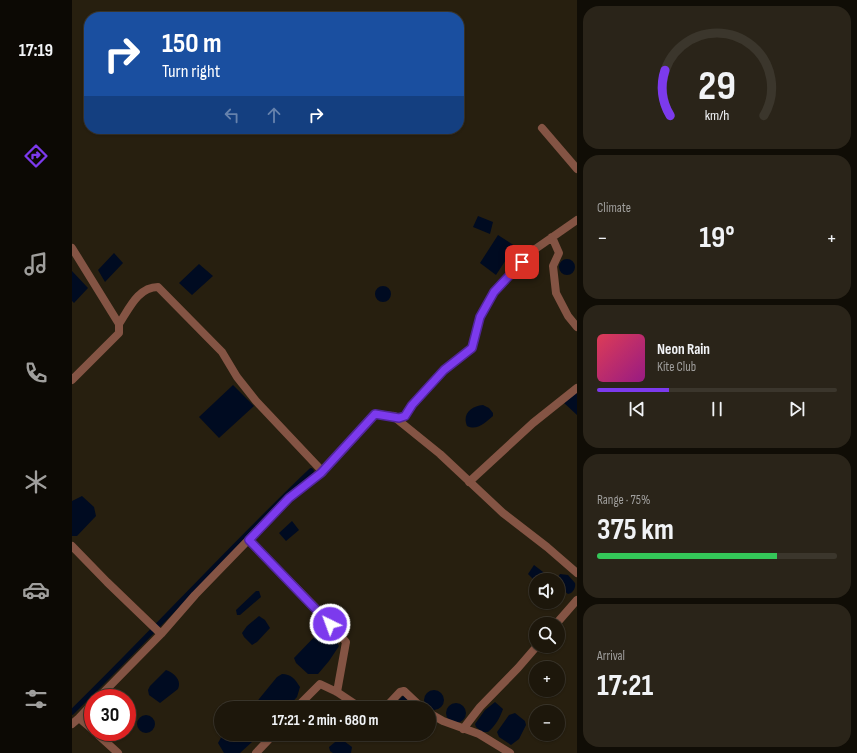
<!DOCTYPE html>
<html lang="en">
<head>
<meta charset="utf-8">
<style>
	body { margin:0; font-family:"Sofia Sans Condensed",sans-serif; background:#2a2419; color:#f1f3f6; height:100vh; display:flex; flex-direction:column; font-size:15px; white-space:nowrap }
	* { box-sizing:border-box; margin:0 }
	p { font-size:13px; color:#a09f9d }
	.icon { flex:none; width:22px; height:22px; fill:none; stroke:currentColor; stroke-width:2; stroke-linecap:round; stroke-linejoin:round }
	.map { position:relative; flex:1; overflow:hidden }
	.drawer { display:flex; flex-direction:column; gap:6px; padding:6px; background:#100d06; width:280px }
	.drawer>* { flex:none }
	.guide { position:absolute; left:12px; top:12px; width:380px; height:122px; border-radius:16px; box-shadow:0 1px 3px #0004,0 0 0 1px #3b362c; background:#1a4fa0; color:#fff; overflow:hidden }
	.tools { position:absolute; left:457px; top:573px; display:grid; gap:8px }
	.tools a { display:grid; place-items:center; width:36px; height:36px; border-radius:50%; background:#1d170b; box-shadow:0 1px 3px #0004,0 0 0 1px #3b362c; font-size:20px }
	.speed { position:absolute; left:12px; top:689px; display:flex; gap:8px; font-size:20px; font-weight:700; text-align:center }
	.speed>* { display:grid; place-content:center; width:52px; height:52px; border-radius:50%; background:#1d170b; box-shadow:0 1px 3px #0004,0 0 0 1px #3b362c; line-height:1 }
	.speed .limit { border:6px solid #d22; background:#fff; color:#111 }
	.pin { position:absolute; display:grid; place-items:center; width:34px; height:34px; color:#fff; margin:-17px; border-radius:8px; box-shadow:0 2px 6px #0006 }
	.me { position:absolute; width:44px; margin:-22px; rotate:318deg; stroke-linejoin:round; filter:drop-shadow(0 0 3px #0008) }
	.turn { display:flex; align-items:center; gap:14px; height:84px; padding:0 12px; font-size:18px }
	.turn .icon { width:52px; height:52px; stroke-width:2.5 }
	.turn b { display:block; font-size:28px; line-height:34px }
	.lanes { display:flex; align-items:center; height:38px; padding:0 12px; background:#0003; justify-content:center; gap:20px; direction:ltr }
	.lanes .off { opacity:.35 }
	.big { font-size:30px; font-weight:700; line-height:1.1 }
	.drawer .tile { flex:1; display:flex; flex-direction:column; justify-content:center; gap:6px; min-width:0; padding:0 14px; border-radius:16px; background:#2a2419 }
	.drawer .dial { align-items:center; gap:0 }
	.dial svg { height:104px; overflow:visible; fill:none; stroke:#3b362c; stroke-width:7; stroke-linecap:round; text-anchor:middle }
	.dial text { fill:#f1f3f6; stroke:none }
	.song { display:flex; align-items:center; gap:12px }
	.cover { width:48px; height:48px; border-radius:6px; background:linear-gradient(135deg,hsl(350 70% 55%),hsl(310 70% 35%)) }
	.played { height:4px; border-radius:2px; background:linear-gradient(90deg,#7c3aed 30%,#3b362c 30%) }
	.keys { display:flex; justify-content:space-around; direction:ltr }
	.heat { display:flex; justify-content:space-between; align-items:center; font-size:22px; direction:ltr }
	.charge { height:6px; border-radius:3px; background:linear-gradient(90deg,#34c759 75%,#3b362c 0) }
	.trip { position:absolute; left:142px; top:701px; width:222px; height:40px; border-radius:20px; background:#1d170b; box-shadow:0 1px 3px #0004,0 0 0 1px #3b362c; font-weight:700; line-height:40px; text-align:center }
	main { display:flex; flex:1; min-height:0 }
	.tab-bar { display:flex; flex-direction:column; width:72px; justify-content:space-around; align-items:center; background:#0c0904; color:#a09f9d }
	.tab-bar .icon { width:28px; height:28px }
	.tab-bar .selected { color:#7c3aed }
	.tab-bar b { font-size:18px; color:#f1f3f6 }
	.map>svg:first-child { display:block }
	.water { fill:#000b21 }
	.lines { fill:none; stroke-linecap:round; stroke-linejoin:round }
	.canal { stroke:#000b21; stroke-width:5.5 }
	.minor { stroke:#845444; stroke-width:8 }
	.route-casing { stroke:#51269a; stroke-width:10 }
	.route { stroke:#7c3aed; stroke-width:7 }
</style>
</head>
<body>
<main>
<nav class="tab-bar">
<b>17:19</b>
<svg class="icon selected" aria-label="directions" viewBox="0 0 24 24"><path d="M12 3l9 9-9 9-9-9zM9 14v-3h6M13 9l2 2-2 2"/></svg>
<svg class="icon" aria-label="music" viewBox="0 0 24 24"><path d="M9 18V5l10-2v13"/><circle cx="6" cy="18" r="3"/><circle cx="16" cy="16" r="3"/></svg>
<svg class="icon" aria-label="phone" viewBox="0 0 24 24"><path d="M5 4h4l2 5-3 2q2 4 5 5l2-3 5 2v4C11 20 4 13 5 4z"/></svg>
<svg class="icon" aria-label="climate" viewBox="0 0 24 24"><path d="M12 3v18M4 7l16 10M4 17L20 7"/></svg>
<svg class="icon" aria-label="car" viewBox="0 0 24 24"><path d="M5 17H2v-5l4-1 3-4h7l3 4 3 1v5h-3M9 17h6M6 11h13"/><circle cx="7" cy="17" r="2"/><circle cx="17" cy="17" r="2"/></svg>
<svg class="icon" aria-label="filters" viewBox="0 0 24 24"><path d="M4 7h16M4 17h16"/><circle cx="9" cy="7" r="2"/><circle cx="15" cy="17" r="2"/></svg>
</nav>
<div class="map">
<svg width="505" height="753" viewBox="0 0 505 753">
	<rect width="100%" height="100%" fill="#271f0f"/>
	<path class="water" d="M406 216 421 222 418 234 401 227Z
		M426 235 443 246 424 275 408 263Z
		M42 253 51 263 33 282 26 270Z
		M487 267a8 8 0 1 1 16 0a8 8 0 1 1-16 0Z
		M127 264 141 276 120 295 107 283Z
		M0 271 16 288 2 303 0 301Z
		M303 294a8 8 0 1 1 16 0a8 8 0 1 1-16 0Z
		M161 385 182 406 147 438 127 417Z
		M505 390V415L491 402Z
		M411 405 417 408 421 413V416C413 423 405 431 395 426 390 414 399 406 411 405Z
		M10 496 22 507 24 516 5 536H0V501Z
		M220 521 227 530 214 541 207 533Z
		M462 565 475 575 473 580H464V582L456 574Z
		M488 574 496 575 503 583C504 588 501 593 496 594L486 586V580H484Z
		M184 591H187L189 597 168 615H165L164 610Z
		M187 616 193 620 198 628 185 642 180 645 172 637 170 633 175 626Z
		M247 632C257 631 262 638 267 646L257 661 246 674H236L224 663 222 658Z
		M94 670C102 673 110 680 106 689L88 703 77 695 76 690 78 686Z
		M210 674C219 674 223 679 228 687L225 697 215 708H189L185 702 187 699 205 677Z
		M352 700a10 10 0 1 1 20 0a10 10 0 1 1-20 0Z
		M332 695 341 702 340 708H318Z
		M423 702 431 709C428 718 423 726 416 732H410L404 727 403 724 413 710Z
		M374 713a10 10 0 1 1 20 0a10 10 0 1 1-20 0Z
		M443 713 453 721 454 725 447 739 439 745 427 737 425 732 437 715Z
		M65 724a9 9 0 1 1 18 0a9 9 0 1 1-18 0Z
		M151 734H185L180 742 168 753H152L146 743Z
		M268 738 280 747 279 753H261L258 751 257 747Z"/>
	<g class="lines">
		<path class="canal" d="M0 712C81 633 157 549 239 471"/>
		<path class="minor" d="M470 128 505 169
			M480 237 487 253 481 266 484 293 496 316 505 327
			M0 248 47 324V333L0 380
			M47 324C57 309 66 287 86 287L150 352 165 377 184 401 251 472
			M322 416 327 418 333 416 340 405 372 370 400 348 408 317 422 292 459 252 505 220
			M397 482 461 423 505 388
			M177 540 251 615 274 642 265 692
			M0 546 35 582 89 634 123 595 217 498 249 473 303 414 321 416 368 454 431 513 475 547 505 573
			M484 624 505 600
			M26 698 89 634
			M21 703 7 718 21 730
			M224 708 248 684 265 692 289 708
			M313 708 328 692 332 691 350 708
			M357 713 371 721 407 734 438 753
			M0 724 7 718
			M391 729 408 707 446 668 465 646
			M23 732 46 753
			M184 753 202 734"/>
	</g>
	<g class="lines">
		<defs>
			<path id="route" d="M258 624 177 540 217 498 249 473 303 414 327 418 333 416 340 405 372 370 400 348 408 317 422 292 450 262"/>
		</defs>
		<use href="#route" class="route-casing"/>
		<use href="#route" class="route"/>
	</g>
</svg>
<div class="tools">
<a><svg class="icon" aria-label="sound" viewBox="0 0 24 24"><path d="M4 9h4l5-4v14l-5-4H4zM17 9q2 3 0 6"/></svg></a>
<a><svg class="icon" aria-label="search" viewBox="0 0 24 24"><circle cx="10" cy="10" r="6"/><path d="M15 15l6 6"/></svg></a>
<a>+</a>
<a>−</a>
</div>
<div class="speed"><div class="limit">30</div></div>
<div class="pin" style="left:450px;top:262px;background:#d93025"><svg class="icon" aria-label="arrive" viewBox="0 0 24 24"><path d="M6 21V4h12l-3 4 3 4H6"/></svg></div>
<svg class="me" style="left:258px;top:624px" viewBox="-20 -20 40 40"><circle r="17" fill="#7c3aed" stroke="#fff" stroke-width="3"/><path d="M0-11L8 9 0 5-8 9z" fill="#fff"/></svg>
<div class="trip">17:21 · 2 min · 680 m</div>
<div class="guide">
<div class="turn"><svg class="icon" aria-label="right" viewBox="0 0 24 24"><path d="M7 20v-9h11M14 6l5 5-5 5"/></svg><div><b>150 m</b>Turn right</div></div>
<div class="lanes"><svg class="icon off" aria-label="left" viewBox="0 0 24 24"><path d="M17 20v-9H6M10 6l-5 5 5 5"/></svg><svg class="icon off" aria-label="ahead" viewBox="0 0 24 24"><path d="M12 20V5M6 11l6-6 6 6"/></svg><svg class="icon" aria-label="right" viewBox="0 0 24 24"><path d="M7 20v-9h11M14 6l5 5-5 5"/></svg></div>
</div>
</div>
<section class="drawer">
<div class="tile dial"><svg viewBox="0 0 100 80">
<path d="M14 69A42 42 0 1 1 86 69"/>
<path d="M14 69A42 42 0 0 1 10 34" stroke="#7c3aed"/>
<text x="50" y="56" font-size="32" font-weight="700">29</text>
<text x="50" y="72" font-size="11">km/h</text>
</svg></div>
<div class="tile"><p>Climate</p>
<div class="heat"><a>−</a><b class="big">19°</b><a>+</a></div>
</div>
<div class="tile">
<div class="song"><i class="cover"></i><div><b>Neon Rain</b><p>Kite Club</p></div></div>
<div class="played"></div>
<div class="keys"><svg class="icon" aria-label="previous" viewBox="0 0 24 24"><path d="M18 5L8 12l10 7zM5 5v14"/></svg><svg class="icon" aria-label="pause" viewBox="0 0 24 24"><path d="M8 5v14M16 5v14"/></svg><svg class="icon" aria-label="next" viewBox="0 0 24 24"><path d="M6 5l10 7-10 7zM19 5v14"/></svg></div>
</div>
<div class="tile"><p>Range · 75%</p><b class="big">375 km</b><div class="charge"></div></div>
<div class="tile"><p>Arrival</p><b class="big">17:21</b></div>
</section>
</main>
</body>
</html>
